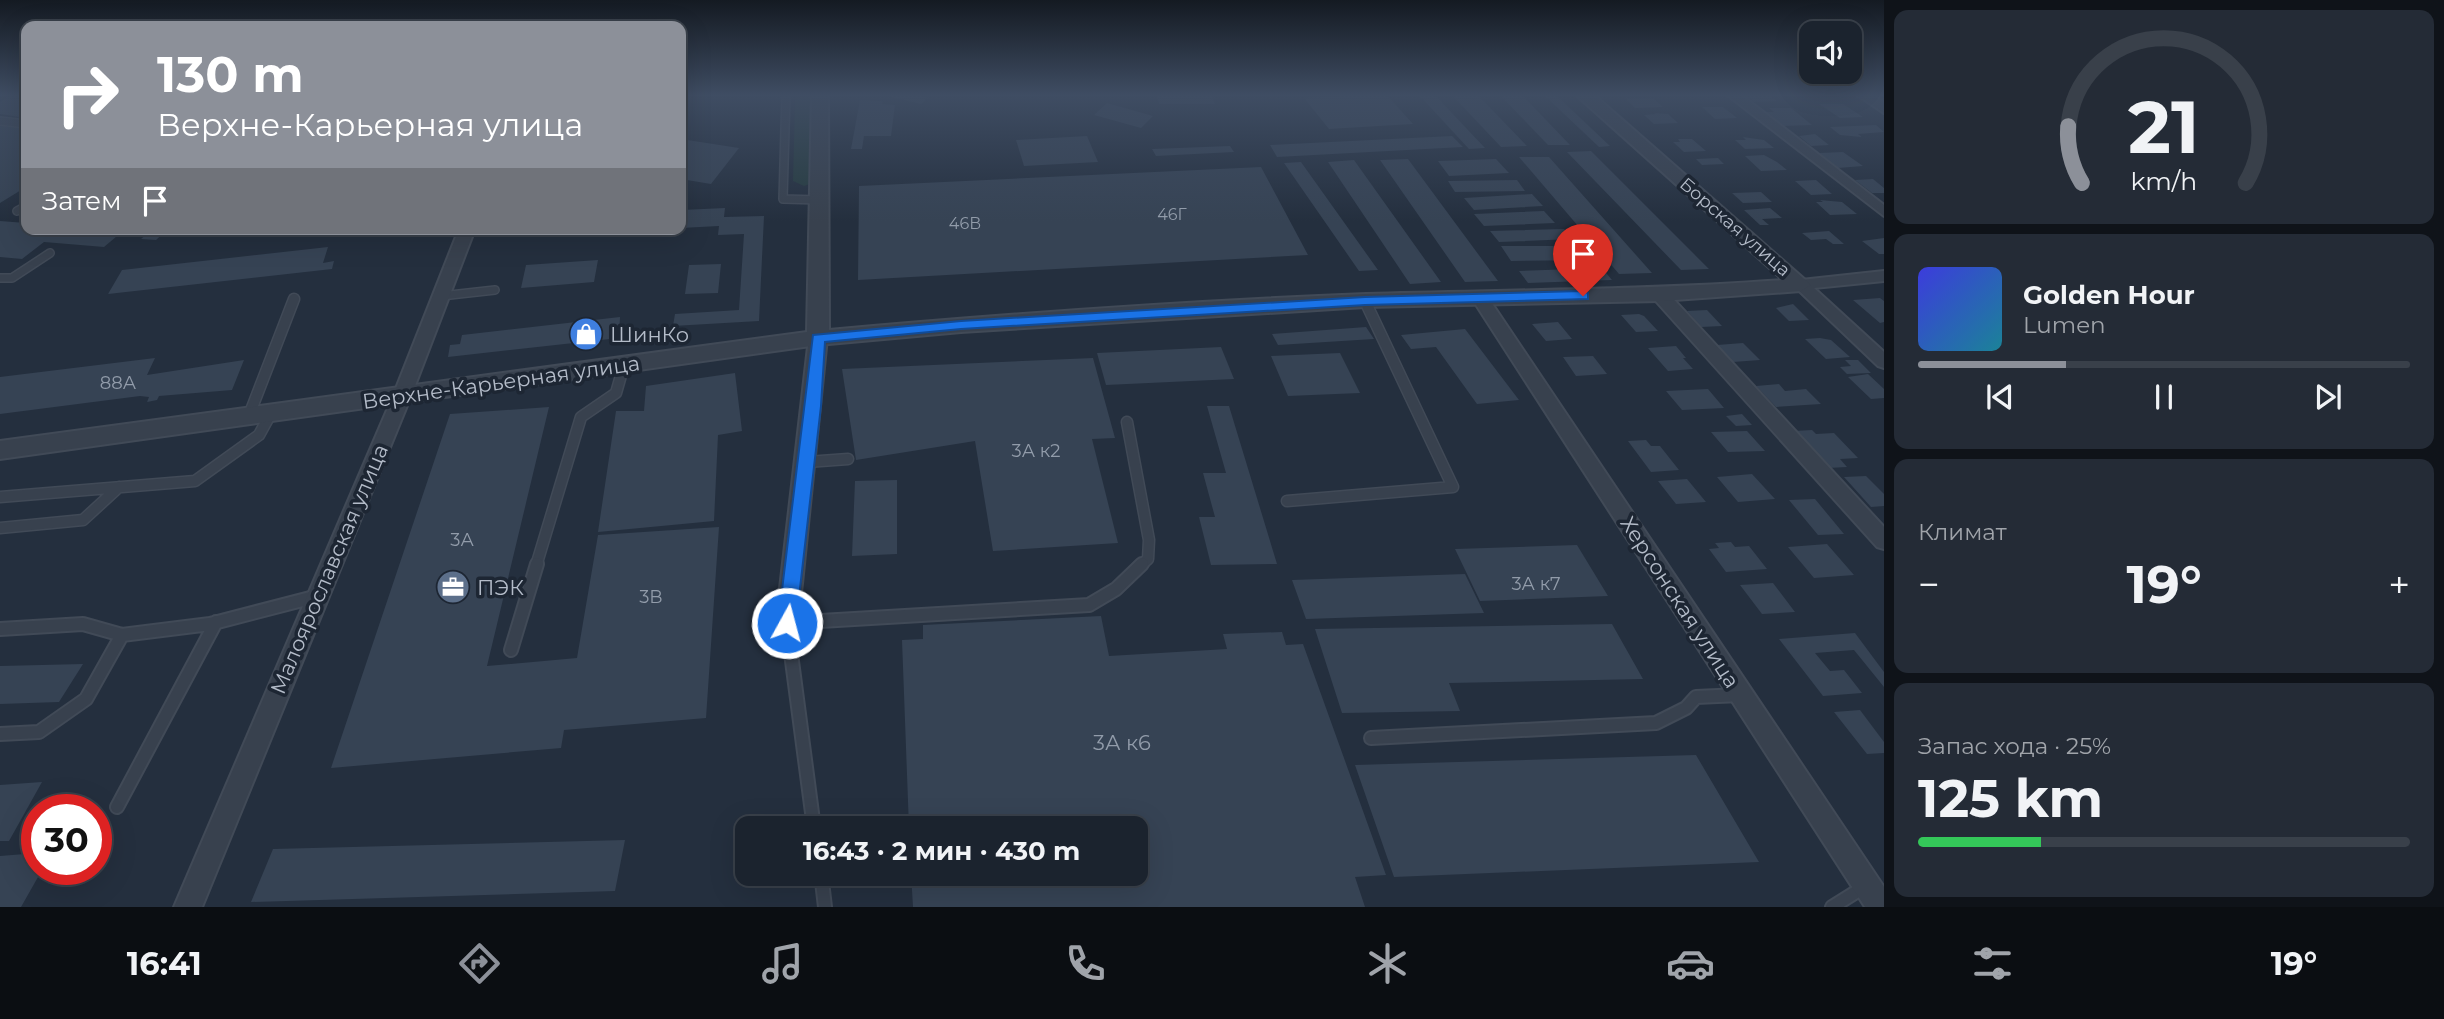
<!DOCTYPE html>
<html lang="ru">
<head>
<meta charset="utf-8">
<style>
	body { margin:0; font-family:Montserrat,sans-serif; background:#242b36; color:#f1f3f6; height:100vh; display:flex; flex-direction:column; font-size:26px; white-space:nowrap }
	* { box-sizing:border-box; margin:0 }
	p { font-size:23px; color:#a0a4aa }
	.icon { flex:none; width:38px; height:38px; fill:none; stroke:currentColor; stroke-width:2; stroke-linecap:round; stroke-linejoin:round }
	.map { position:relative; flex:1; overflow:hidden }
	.details { display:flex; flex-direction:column; gap:10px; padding:10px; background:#0f1319; width:560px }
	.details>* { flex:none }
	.hud { position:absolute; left:21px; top:21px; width:665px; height:214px; border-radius:14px; box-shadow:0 7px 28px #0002,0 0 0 2px #39404a; background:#8c9099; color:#fff; overflow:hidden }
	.controls { position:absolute; left:1799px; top:21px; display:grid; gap:14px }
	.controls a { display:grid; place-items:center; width:63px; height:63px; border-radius:14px; background:#1b232e; box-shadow:0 7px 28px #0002,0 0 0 2px #39404a; font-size:35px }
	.speed { position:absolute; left:21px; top:794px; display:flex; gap:14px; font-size:35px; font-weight:700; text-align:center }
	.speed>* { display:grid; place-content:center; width:91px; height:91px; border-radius:50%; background:#1b232e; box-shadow:0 7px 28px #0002,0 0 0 2px #39404a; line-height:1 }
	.speed .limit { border:10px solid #d22; background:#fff; color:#111 }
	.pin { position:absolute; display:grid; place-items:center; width:60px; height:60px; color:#fff; margin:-72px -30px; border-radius:50% 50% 50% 0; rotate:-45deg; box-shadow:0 0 7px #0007 }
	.pin .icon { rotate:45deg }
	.me { position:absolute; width:77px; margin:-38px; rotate:7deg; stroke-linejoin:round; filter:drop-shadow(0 0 5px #0008) }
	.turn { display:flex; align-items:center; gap:24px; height:147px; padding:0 21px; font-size:32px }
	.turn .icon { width:91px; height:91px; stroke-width:2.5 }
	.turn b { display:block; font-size:49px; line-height:60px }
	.then { display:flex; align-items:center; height:66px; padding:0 21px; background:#0003; gap:14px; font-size:26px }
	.big { font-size:52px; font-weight:700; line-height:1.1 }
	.details .widget { flex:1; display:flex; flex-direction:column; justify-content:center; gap:10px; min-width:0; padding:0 24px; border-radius:14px; background:#242b36 }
	.details .dial { align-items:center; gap:0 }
	.dial svg { height:182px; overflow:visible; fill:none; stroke:#39404a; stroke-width:7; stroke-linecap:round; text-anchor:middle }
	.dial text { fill:#f1f3f6; stroke:none }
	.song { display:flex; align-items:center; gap:21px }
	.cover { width:84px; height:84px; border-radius:10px; background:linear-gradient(135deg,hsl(240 70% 55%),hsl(190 70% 35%)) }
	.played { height:7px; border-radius:4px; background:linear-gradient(90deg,#8c9099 30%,#39404a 30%) }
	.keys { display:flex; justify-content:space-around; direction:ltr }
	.heat { display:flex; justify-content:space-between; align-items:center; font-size:38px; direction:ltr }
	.charge { height:10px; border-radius:5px; background:linear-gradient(90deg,#34c759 25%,#39404a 0) }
	.trip { position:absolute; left:735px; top:816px; width:413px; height:70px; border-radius:14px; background:#1b232e; box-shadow:0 7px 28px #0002,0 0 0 2px #39404a; font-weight:700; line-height:70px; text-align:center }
	.tab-bar { display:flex; height:112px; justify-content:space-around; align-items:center; background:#0b0e12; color:#a0a4aa }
	.tab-bar .icon { width:49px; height:49px }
	.tab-bar .current { color:#8c9099 }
	.tab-bar b { font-size:32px; color:#f1f3f6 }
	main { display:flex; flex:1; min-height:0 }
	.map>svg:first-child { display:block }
	.green { fill:#263c3f }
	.building { fill:#364354 }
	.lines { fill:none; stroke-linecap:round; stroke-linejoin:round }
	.service-far2-casing { stroke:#414a57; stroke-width:10 }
	.service-far1-casing { stroke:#414a57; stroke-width:13 }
	.service-casing { stroke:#414a57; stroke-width:16 }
	.minor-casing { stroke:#414a57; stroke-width:4 }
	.tertiary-casing { stroke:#414a57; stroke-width:4 }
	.service-far2 { stroke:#38414e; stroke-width:7 }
	.service-far1 { stroke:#38414e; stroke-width:10 }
	.service { stroke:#38414e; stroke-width:12 }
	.minor { fill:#38414e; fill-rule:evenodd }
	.tertiary { fill:#38414e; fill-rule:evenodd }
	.route { fill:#1a73e8; stroke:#114b97; stroke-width:2 }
	.labels { text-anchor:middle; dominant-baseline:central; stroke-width:7; stroke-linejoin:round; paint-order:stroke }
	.far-number-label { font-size:16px; fill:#929caa }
	.far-street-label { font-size:18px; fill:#b4bcc9; stroke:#1d2633 }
	.number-label { font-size:18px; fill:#929caa }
	.poi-label { font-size:21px; fill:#b4bcc9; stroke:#1d2633; text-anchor:start }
	.street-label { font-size:21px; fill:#b4bcc9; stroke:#1d2633 }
	.near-number-label { font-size:21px; fill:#929caa }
</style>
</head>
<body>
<main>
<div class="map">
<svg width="1884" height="907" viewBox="0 0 1884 907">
	<rect width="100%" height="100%" fill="#242f3e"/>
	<path class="green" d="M805 94 812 99 810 184 804 186 793 181 795 99Z"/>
	<path class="building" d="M14 94H26V118L0 114V102Z
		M890 94H912L928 98 921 104 888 96Z
		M1156 94H1211L1215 104H1159Z
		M1386 94 1413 124 1329 129 1304 98Z
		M1418 94H1434L1485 148 1469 149Z
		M1451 94H1477L1527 146 1501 147Z
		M1499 94H1521L1570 145H1548Z
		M1543 94H1555L1610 146 1599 147Z
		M1744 94H1767L1777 101 1754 102Z
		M1629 98H1653L1663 107 1635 108 1626 99Z
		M860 100 883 101 882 104 895 105 891 136H864L862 149H851Z
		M1107 103 1153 116 1141 128 1094 115Z
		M1819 104H1843L1863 117 1840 118Z
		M1702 107H1723L1737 118 1715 119Z
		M1769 108H1791L1812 125 1781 126 1765 112H1774Z
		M1654 113 1668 114 1678 123 1654 124 1644 115 1656 114Z
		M0 123 26 127V187L0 203Z
		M1876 125 1884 132 1858 134 1862 137 1840 135 1830 127Z
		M1815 134 1829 145 1811 146 1799 136Z
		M1087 136 1098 162 1024 166 1016 140Z
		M1452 136 1463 147 1277 157 1270 145Z
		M1743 137 1764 140 1774 148 1745 149 1735 140H1746Z
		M681 139 739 148 711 184 681 179Z
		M1678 139H1692L1706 151 1684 152 1673 142H1680Z
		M1230 146 1234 152 1156 156 1152 149Z
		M1591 151 1709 269 1681 270 1567 152Z
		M1843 152 1863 166 1838 168 1819 153Z
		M1764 155 1777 162 1787 170 1761 171 1745 156Z
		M1519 157H1549L1652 273 1619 274Z
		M1718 158 1724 164 1702 165 1696 159Z
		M1408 159 1498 281 1465 282 1380 160Z
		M1496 159 1509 173 1449 176 1438 161Z
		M1354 160 1441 282 1410 284 1328 162Z
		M1301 162 1378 270 1359 271 1284 163Z
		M1261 167 1308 255 858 280 859 186Z
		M1873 179 1884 188V193H1872L1855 180Z
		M1517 180 1525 191 1455 192 1448 181Z
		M1816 180 1832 194 1811 195 1795 181Z
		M1761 192 1772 202 1743 203 1732 193Z
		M1532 194 1543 206 1474 210 1464 198Z
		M1820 200 1842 202 1857 214 1830 215 1816 202H1823Z
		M725 208 724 217 764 216 759 321 673 326 675 314 739 310 744 234 718 235 719 226 681 228V210Z
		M1770 208 1782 218 1762 219 1769 225H1760L1744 210Z
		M1544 211 1555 223 1484 226 1474 214Z
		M0 221 26 223V229L123 231 104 247 44 242 22 259 0 257Z
		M152 229H168L156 240 141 239Z
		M506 229H604V232L503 237Z
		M1564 229 1573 239 1499 242 1490 231Z
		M1829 231 1844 244H1833L1826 239 1811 240 1802 233Z
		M1884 238V254H1879L1862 241Z
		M1501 246H1582L1593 260 1511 261Z
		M328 247 323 263 334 261 332 269 108 294 122 270Z
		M598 260 594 282 521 288 526 265Z
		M721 264 718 293 685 294 689 265Z
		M1602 268 1612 280 1528 283 1519 271Z
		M1880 298 1884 301V322L1880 323 1853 300Z
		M1793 304 1809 320 1789 321 1776 308Z
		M1707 310 1722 326 1701 327 1687 311Z
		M1639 314 1644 316 1658 331 1636 332 1621 315Z
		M620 317 619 338 448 357 450 345 460 344 462 335Z
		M1558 322 1572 339 1546 341 1532 324Z
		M1366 327 1374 339 1278 345 1272 334Z
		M1465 329 1519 400 1477 404 1436 347 1411 349 1401 335Z
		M1820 338 1831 340 1850 357 1826 359 1805 339Z
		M1743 343 1760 360 1733 362 1717 345Z
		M1676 346 1686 358H1683L1693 369 1668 371 1648 348Z
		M1221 347 1234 379 1106 385 1097 353Z
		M1340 353 1360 393 1288 396 1271 356Z
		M1593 356 1607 374 1576 376 1563 357Z
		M155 358 147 375 244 360 232 390 159 396 157 400 147 402 149 397 140 396 0 414V377Z
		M1093 358 1115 438 1092 439 1118 543 993 551 975 441 856 460 842 369Z
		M1845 360H1858L1871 373 1847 374 1840 367 1851 366Z
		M735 373 742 431 718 435 714 521 598 532 616 411H644L646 386Z
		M1868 374 1884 389V398L1871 399 1848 377Z
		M1779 384 1785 391 1806 389 1821 404 1776 407 1756 386Z
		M1708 389 1724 408 1682 410 1666 391Z
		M1207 406H1229L1277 564 1211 565 1199 517H1215L1203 473H1226Z
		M549 407 487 666 577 658 598 535 719 527 706 718 564 730 561 748 331 768 450 414Z
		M1742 414 1752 425 1736 426 1726 416Z
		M1812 430 1816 434 1834 433 1858 458 1840 459 1847 467 1828 468 1794 431Z
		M1747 431 1765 451 1728 452 1711 432Z
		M1646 440 1651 446H1660L1679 470 1651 472 1628 441Z
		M1752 474 1775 499 1738 502 1717 477Z
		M1866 476 1884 494V506L1871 507 1844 477Z
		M1687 479 1706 502 1676 504 1658 481Z
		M897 480V554L852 556 855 481Z
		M1815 499 1844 534 1818 535 1789 500Z
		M1731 542 1735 547 1749 546 1767 569 1726 572 1709 549 1719 548 1715 543Z
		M1827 544 1854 575 1814 578 1788 547Z
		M1577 545 1608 596 1480 601 1455 549Z
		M1465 574 1484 613 1306 619 1292 580Z
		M1773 583 1795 612 1762 614 1740 585Z
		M1101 616 1109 656 1227 649 1223 634 1282 632 1286 645 1303 644 1386 875 1355 877 1365 907H913L911 873H1136V828H909L902 640 923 639V625Z
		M1612 624 1643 679 1449 683 1460 711 1342 713 1315 629Z
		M1855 633 1884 672V687L1854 650 1815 653 1830 671 1844 670 1862 693 1823 696 1779 639Z
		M83 664 59 702 0 704V666Z
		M1860 710 1884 742V753L1867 754 1834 712Z
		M1696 755 1759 862 1394 877 1355 765Z
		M42 782 9 841H0V785Z
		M625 840 615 891 251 902 273 849Z
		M37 853V870H42L21 907H0V856Z"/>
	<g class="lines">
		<defs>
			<path id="service-far2" d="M786 94 783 199 820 200
				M0 121 26 124
				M17 211 26 206
				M185 231 188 229
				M0 278H12L50 253
				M441 296 495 290
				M293 301 294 298"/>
			<path id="service-far1" d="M248 418 294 299
				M1127 422 1149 540 1148 559 1140 566
				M807 462 848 459
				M0 497 195 481 259 435 270 415
				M1287 501 1453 487 1365 301
				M0 528 83 520 119 487
				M536 566 581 417 616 393 624 365"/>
			<path id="service" d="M0 629 83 624 122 635 210 624 318 596
				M511 650 537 564
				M0 734 39 732 86 699 122 635
				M1371 738 1656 723 1686 708 1696 697 1740 695
				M117 807 216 622
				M814 828 787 623 1089 605 1116 589 1142 564
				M821 873 825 907
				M1832 907 1864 887"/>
			<path id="minor" d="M1726 94H1740L1884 205V216Z
				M1856 94H1871L1884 103V113Z
				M459 229H475L411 396 202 907H174L393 396Z
				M1884 271V281L1814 288 1884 352V368L1878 366 1793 285 1801 280Z
				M1660 290 1666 291 1884 527V549L1877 547 1654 299 1652 295Z
				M1479 292 1485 293 1884 887V907H1865L1471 297Z
				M818 332 827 338 798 623 795 630 787 632 779 630 776 623 809 338Z"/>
			<path id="tertiary" d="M812 94H828L829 330C1007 314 1187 301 1366 294 1505 290 1644 290 1783 280L1575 94H1593L1811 285 1801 291 1660 301 1365 307 961 332 818 345 0 459V441L807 332Z"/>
		</defs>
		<use href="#service-far2" class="service-far2-casing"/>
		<use href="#service-far1" class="service-far1-casing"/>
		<use href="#service" class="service-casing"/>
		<use href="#minor" class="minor-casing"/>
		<use href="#tertiary" class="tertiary-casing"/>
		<use href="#service-far2" class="service-far2"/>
		<use href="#service-far1" class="service-far1"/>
		<use href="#service" class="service"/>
		<use href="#minor" class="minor"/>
		<use href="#tertiary" class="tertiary"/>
	</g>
	<linearGradient id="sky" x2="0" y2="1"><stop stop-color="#141a22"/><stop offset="0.43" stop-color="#3f4d63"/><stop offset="1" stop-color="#3f4d63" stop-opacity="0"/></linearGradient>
	<rect width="1884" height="221" fill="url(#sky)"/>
	<path class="route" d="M1583 291 1588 293V299L1365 305 961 329 825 342 821 406 796 623 787 631 778 623 813 335 961 321 1365 297Z"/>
	<defs>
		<symbol id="shop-disc" viewBox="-11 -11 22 22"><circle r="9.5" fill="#3f7fe0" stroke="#1d2633"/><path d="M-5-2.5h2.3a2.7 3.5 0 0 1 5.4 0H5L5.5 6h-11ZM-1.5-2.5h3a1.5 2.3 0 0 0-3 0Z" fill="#fff"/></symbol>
		<symbol id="office-disc" viewBox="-11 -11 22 22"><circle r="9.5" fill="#5c6f8a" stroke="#1d2633"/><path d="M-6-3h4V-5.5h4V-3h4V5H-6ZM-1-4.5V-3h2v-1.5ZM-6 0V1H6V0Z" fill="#fff"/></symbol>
	</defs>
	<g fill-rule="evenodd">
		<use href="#shop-disc" x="567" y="315" width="38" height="38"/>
		<use href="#office-disc" x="434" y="568" width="38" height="38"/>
	</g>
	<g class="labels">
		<g class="far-number-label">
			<text x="1172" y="214">46Г</text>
			<text x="965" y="223">46В</text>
		</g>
		<g class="far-street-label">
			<text transform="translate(1735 227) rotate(41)">Борская улица</text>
		</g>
		<g class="number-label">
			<text x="118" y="383">88А</text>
			<text x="1036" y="451">3А к2</text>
			<text x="462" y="540">3А</text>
			<text x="1536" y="584">3А к7</text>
			<text x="651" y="597">3В</text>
		</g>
		<g class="poi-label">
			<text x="610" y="334">ШинКо</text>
			<text x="477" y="587">ПЭК</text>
		</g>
		<g class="street-label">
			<text transform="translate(501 382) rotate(-8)">Верхне-Карьерная улица</text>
			<text transform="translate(329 569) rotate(-67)">Малоярославская улица</text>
			<text transform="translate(1680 602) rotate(57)">Херсонская улица</text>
		</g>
		<g class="near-number-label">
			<text x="1122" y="742">3А к6</text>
		</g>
	</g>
</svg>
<div class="controls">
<a><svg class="icon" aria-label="sound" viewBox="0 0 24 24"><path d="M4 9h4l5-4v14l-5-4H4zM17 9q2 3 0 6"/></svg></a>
</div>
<div class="speed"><div class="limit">30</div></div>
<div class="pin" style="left:1583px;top:296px;background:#d93025"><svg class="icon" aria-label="arrive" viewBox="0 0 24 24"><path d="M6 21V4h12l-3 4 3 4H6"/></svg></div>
<svg class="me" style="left:787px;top:623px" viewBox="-20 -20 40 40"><circle r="17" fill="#1a73e8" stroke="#fff" stroke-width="3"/><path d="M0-11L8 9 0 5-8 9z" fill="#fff"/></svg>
<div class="trip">16:43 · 2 мин · 430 m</div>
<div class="hud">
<div class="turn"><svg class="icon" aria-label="right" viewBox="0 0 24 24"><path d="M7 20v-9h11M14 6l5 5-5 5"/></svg><div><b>130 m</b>Верхне-Карьерная улица</div></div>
<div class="then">Затем<svg class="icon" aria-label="arrive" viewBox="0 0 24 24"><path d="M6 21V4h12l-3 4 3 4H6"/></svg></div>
</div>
</div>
<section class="details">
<div class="widget dial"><svg viewBox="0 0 100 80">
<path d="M14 69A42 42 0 1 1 86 69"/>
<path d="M14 69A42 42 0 0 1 8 44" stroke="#8c9099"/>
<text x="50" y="56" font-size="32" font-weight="700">21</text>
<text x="50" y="72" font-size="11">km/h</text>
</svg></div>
<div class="widget">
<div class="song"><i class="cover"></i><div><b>Golden Hour</b><p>Lumen</p></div></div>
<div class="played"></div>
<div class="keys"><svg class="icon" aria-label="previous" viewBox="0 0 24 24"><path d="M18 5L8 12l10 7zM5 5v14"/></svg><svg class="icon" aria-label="pause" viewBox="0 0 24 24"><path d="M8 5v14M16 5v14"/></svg><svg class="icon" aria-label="next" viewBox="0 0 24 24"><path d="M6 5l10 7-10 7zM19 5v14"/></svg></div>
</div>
<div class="widget"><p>Климат</p>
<div class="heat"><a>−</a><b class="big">19°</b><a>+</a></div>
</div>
<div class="widget"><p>Запас хода · 25%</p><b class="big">125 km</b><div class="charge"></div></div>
</section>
</main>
<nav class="tab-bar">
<b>16:41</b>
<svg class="icon current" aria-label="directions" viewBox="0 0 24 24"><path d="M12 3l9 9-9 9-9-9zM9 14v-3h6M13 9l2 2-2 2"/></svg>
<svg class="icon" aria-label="music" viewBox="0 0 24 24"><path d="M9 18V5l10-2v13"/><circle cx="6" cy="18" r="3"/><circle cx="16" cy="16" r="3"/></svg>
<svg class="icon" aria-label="phone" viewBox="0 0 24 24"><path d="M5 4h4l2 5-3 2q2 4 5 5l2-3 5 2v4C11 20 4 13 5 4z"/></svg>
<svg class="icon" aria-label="climate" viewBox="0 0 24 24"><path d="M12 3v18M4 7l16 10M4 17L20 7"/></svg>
<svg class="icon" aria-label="car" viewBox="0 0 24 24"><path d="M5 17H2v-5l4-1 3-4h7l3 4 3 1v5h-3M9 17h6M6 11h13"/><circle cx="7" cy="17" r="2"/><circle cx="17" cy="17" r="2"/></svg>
<svg class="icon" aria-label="filters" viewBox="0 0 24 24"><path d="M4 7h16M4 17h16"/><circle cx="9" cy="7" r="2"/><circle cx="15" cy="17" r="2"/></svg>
<b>19°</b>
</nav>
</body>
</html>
